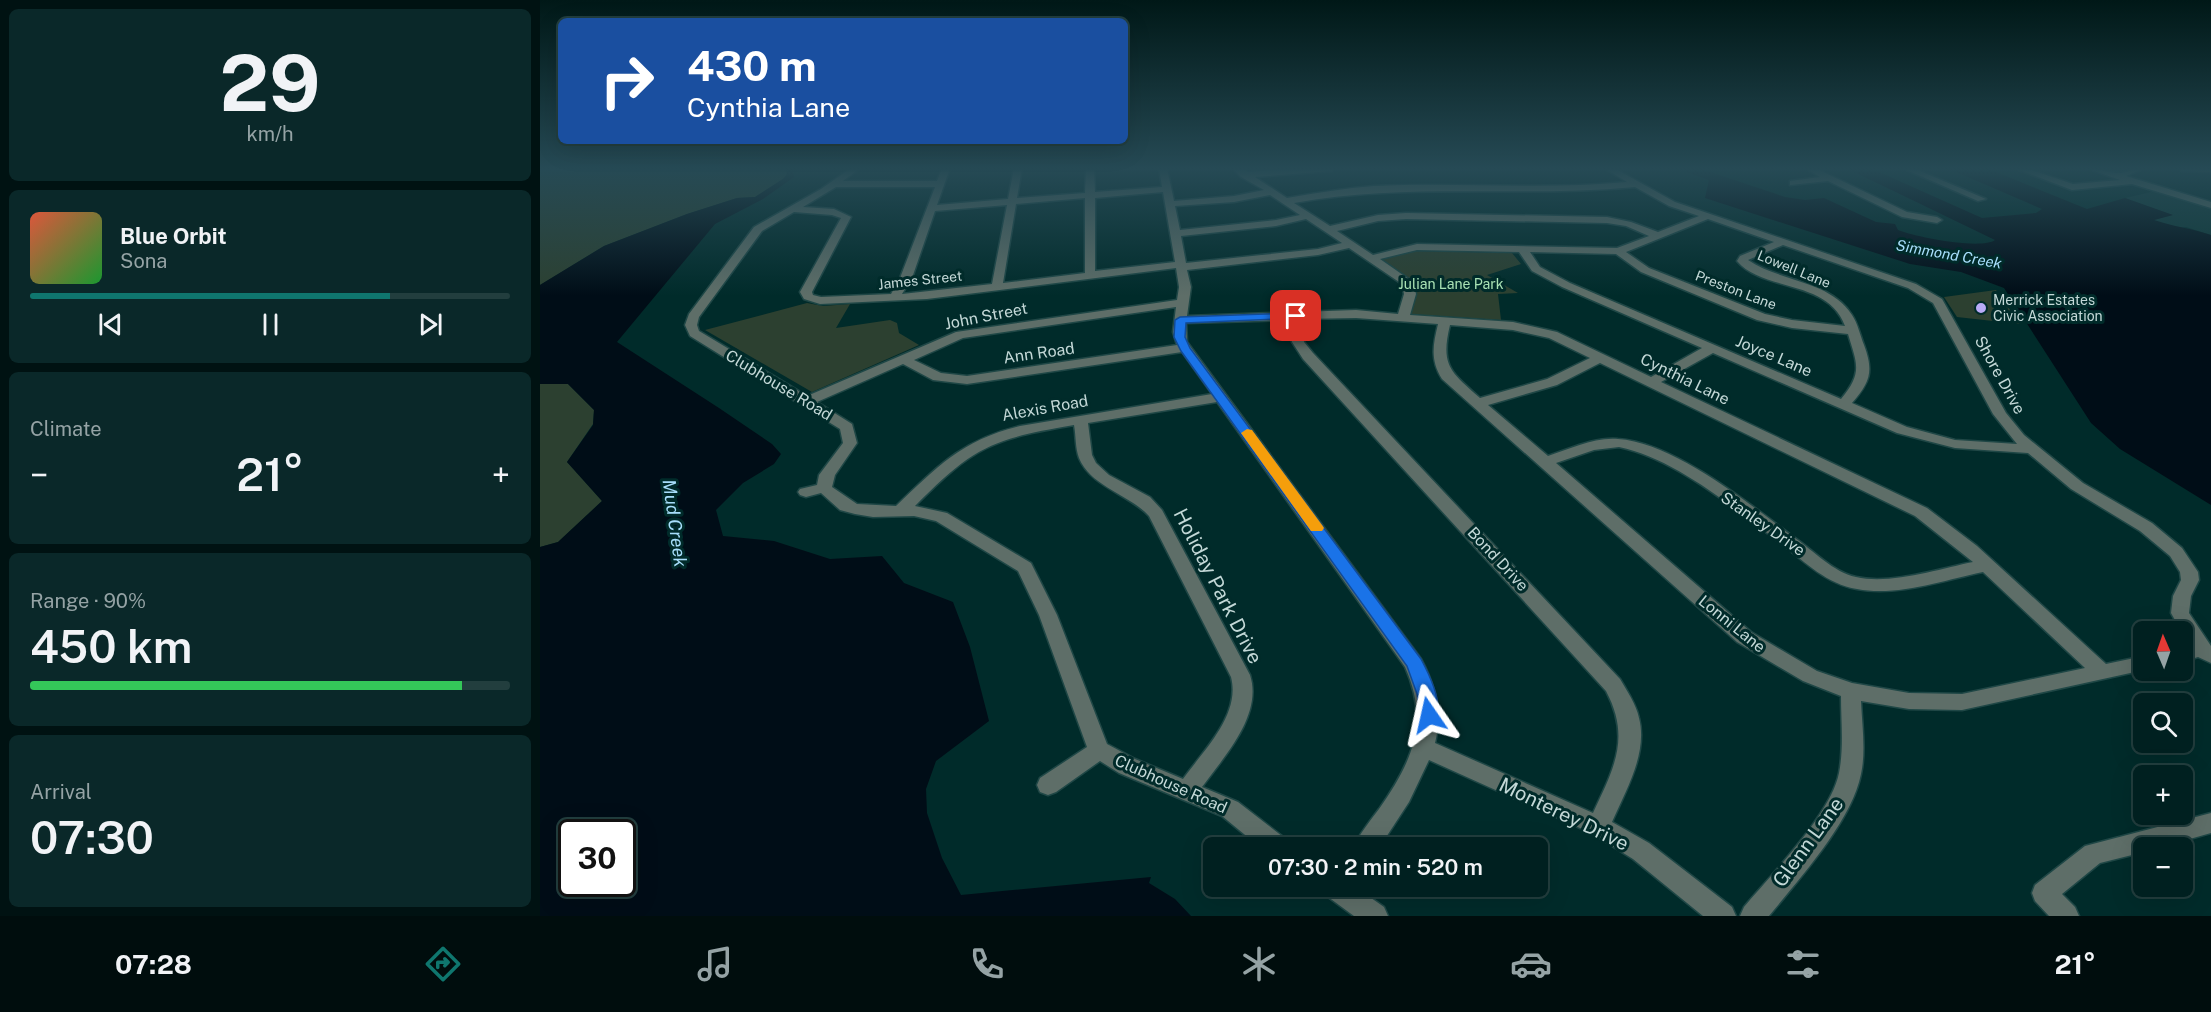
<!DOCTYPE html>
<html lang="en">
<head>
<meta charset="utf-8">
<style>
	body { margin:0; font-family:"Public Sans",sans-serif; background:#0a2829; color:#f1f3f6; height:100vh; display:flex; flex-direction:column; font-size:22px; white-space:nowrap }
	* { box-sizing:border-box; margin:0 }
	p { font-size:20px; color:#95a3a5 }
	.icon { flex:none; width:33px; height:33px; fill:none; stroke:currentColor; stroke-width:2; stroke-linecap:round; stroke-linejoin:round }
	.map { position:relative; flex:1; overflow:hidden }
	.sheet { display:flex; flex-direction:column; gap:9px; padding:9px; background:#001212; width:540px }
	.sheet>* { flex:none }
	.banner { position:absolute; left:18px; top:18px; width:570px; height:126px; border-radius:9px; box-shadow:0 6px 24px #0002,0 0 0 2px #223e3e; background:#1a4fa0; color:#fff; overflow:hidden }
	.needle { width:39px; rotate:358deg }
	.tools { position:absolute; left:1593px; top:621px; display:grid; gap:12px }
	.tools a { display:grid; place-items:center; width:60px; height:60px; border-radius:9px; background:#002020; box-shadow:0 6px 24px #0002,0 0 0 2px #223e3e; font-size:30px }
	.speed { position:absolute; left:18px; top:819px; display:flex; gap:12px; font-size:30px; font-weight:700; text-align:center }
	.speed>* { display:grid; place-content:center; width:78px; height:78px; border-radius:50%; background:#002020; box-shadow:0 6px 24px #0002,0 0 0 2px #223e3e; line-height:1 }
	.speed .limit { border:3px solid #111; border-radius:9px; background:#fff; color:#111 }
	.pin { position:absolute; display:grid; place-items:center; width:51px; height:51px; color:#fff; margin:-26px; border-radius:12px; box-shadow:0 3px 9px #0006 }
	.me { position:absolute; width:66px; margin:-33px; rotate:349deg; stroke-linejoin:round; filter:drop-shadow(0 0 4px #0008) }
	.turn { display:flex; align-items:center; gap:21px; height:126px; padding:0 30px; font-size:27px }
	.turn .icon { width:78px; height:78px; stroke-width:2.5 }
	.turn b { display:block; font-size:42px; line-height:51px }
	.big { font-size:45px; font-weight:600; line-height:1.1 }
	.sheet .widget { flex:1; display:flex; flex-direction:column; justify-content:center; gap:9px; min-width:0; padding:0 21px; border-radius:9px; background:#0a2829 }
	.sheet .dial { align-items:center; gap:0 }
	.dial b { font-size:78px; line-height:1 }
	.song { display:flex; align-items:center; gap:18px }
	.cover { width:72px; height:72px; border-radius:9px; background:linear-gradient(135deg,hsl(10 70% 55%),hsl(130 70% 35%)) }
	.played { height:6px; border-radius:3px; background:linear-gradient(90deg,#0f766e 75%,#223e3e 75%) }
	.keys { display:flex; justify-content:space-around; direction:ltr }
	.heat { display:flex; justify-content:space-between; align-items:center; font-size:33px; direction:ltr }
	.charge { height:9px; border-radius:4px; background:linear-gradient(90deg,#34c759 90%,#223e3e 0) }
	.trip { position:absolute; left:663px; top:837px; width:345px; height:60px; border-radius:9px; background:#002020; box-shadow:0 6px 24px #0002,0 0 0 2px #223e3e; font-weight:600; line-height:60px; text-align:center }
	.menu { display:flex; height:96px; justify-content:space-around; align-items:center; background:#000d0d; color:#95a3a5 }
	.menu .icon { width:42px; height:42px }
	.menu .active { color:#0f766e }
	.menu b { font-size:27px; color:#f1f3f6 }
	main { display:flex; flex:1; min-height:0 }
	.map>svg:first-child { display:block }
	.built { fill:#0e3837 }
	.green { fill:#2c4030 }
	.water { fill:#000d17; fill-rule:evenodd }
	.lines { fill:none; stroke-linecap:round; stroke-linejoin:round }
	.minor-casing { stroke:#1f4746; stroke-width:3 }
	.minor { fill:#5e6e68; fill-rule:evenodd }
	.route { fill:#1a73e8; stroke:#114b97; stroke-width:1.5 }
	.slow { fill:#f59e0b }
	.poi-dot { fill:#b9abf7; stroke:#002b2a; stroke-width:2 }
	.labels { text-anchor:middle; dominant-baseline:central; stroke-width:6; stroke-linejoin:round; paint-order:stroke }
	.far-street-label { font-size:14px; fill:#c3d8d7; stroke:#002b2a }
	.far-park-label { font-size:14px; fill:#a8e1b4; stroke:#002b2a }
	.far-poi-label { font-size:14px; fill:#c3d8d7; stroke:#002b2a; text-anchor:start }
	.far-water-label { font-size:15px; font-style:italic; fill:#a7defb; stroke:#002b2a }
	.street-label { font-size:16px; fill:#c3d8d7; stroke:#002b2a }
	.water-label { font-size:18px; font-style:italic; fill:#a7defb; stroke:#002b2a }
	.near-street-label { font-size:20px; fill:#c3d8d7; stroke:#002b2a }
</style>
</head>
<body>
<main>
<section class="sheet">
<div class="widget dial"><b>29</b><p>km/h</p></div>
<div class="widget">
<div class="song"><i class="cover"></i><div><b>Blue Orbit</b><p>Sona</p></div></div>
<div class="played"></div>
<div class="keys"><svg class="icon" aria-label="previous" viewBox="0 0 24 24"><path d="M18 5L8 12l10 7zM5 5v14"/></svg><svg class="icon" aria-label="pause" viewBox="0 0 24 24"><path d="M8 5v14M16 5v14"/></svg><svg class="icon" aria-label="next" viewBox="0 0 24 24"><path d="M6 5l10 7-10 7zM19 5v14"/></svg></div>
</div>
<div class="widget"><p>Climate</p>
<div class="heat"><a>−</a><b class="big">21°</b><a>+</a></div>
</div>
<div class="widget"><p>Range · 90%</p><b class="big">450 km</b><div class="charge"></div></div>
<div class="widget"><p>Arrival</p><b class="big">07:30</b></div>
</section>
<div class="map">
<svg width="1671" height="916" viewBox="0 0 1671 916">
	<rect width="100%" height="100%" fill="#002b2a"/>
	<path class="built" d="M1620 190 1671 205V235L1646 227 1638 228 1613 220 1632 215 1585 198Z"/>
	<path class="green" d="M0 168H246L248 174 243 179 215 197 197 198 147 214 64 246 0 285Z
		M873 251 972 253 981 264 947 275 978 293 958 294 961 320 870 314 875 286 842 259Z
		M1456 290 1480 324 1417 317 1404 297Z
		M267 303 283 306 310 304 296 328 350 320 357 323 359 333 379 345 272 392 165 330Z
		M0 384H28L54 410 53 424 27 462 62 501 18 542 0 547Z"/>
	<path class="water" d="M246 168H252L254 177 223 199 175 224 77 342 179 408 232 444 241 454 234 464 203 483 176 510 183 536 234 541 290 559 342 556 364 583 413 602 430 647 449 721 396 761 386 789 387 813 402 858 421 895 611 877 609 883 635 899 651 916H0V547L18 542 62 501 27 462 53 425 54 410 28 384H0V285L64 246 147 214 197 198 215 197 243 179 247 174ZM32 832H82V884H32Z
		M1136 168H1158L1245 197 1265 200 1284 198 1336 222 1355 224 1358 230C1375 237 1441 250 1455 240L1306 168H1330L1442 218 1496 213 1502 209 1407 168H1446L1547 209 1585 198 1633 215 1614 220C1634 227 1651 228 1671 235V505L1580 449 1551 423 1464 288 1421 272 1370 264 1165 198 1169 180Z"/>
	<g class="lines">
		<defs>
			<path id="minor" d="M311 168H320L303 181H397L402 168H410L397 205 468 199 474 168H482L477 198 545 193 546 168H554L555 192 622 187 619 168H627L634 201 694 196 724 190 701 177 692 168H701L708 172 763 168H795L791 171 715 177 747 198C776 193 805 188 834 186 918 182 1002 190 1087 182L1064 168H1074L1135 202 1376 284 1402 299 1466 413 1484 435 1543 483 1612 523 1642 548 1658 572 1659 580 1651 596 1649 613 1671 646V663L1658 657 1642 662V648L1649 645 1631 613 1633 596 1641 580 1640 572 1630 556 1600 531 1531 489 1488 453 1415 448 1357 433 1173 353 1121 382 1387 508 1437 546 1566 664 1604 656V670L1422 710 1369 709 1321 701C1322 725 1326 751 1321 774 1312 821 1259 879 1229 916H1200L1204 907C1231 875 1291 814 1299 773 1304 748 1301 721 1301 696L1263 681 1197 642 902 379C890 360 893 345 898 324L816 318 762 319 764 342 773 353 1080 679C1087 691 1096 704 1099 718 1108 753 1086 790 1072 822L1109 843 1192 907 1196 916H1163L1093 859 1051 833 889 760 869 802 839 848H813C820 833 830 821 839 809 872 762 890 723 865 667L677 402 548 423 552 455 556 463 569 475 610 497 622 510 710 675C723 715 684 757 662 787L698 802 747 840 751 848H721L682 816 579 773 560 761 516 792 508 795 500 792 497 785 500 778 547 747 499 615 478 571 396 521 374 516 333 517 315 514 300 510 281 493 266 497 260 495 258 492 260 489 277 485 279 475 303 443 300 429 150 336 145 325 149 314 214 227 281 189ZM296 187H395L360 278 351 294 281 297 273 295 272 292 311 217 294 209 263 207ZM1095 187 1129 206 1159 216 1118 232 1091 222 1067 217 866 213 838 215 790 226 754 203C867 182 981 198 1095 187ZM623 192 635 262 555 271V198ZM730 195 760 215 736 220 640 230 635 206 694 202ZM545 198V273L463 283 476 204ZM467 205 452 284 362 294 372 278 395 211ZM254 212 292 215 301 218 260 292 264 299 280 304 387 299 636 268 639 287 637 300 416 332 267 396 159 331 157 325 159 317 222 231ZM766 219 802 243 778 249 646 263 641 236 736 226ZM866 219 1067 223 1086 226 1109 236 1077 248 877 244 833 255 797 231 838 221ZM1168 219 1234 242 1200 256 1197 261C1223 292 1288 279 1305 326L1252 320 1225 314 1109 268 1086 252ZM1243 245 1368 288 1393 303 1453 414 1477 444 1415 440 1367 427 1312 403C1330 382 1334 372 1324 345 1320 335 1318 324 1312 315 1290 280 1240 282 1208 260ZM809 248 862 284 864 294 858 314 816 310 647 316 651 287 647 270 778 255ZM877 250 979 252 992 271 1022 287 1162 348 1111 377 1017 332 973 322 870 315 876 294 873 282 840 259ZM990 252 1076 254 1101 272 1217 320 1252 328 1308 334C1317 364 1323 373 1301 399L1030 283 1000 267ZM636 307 633 332 637 345 427 376 401 373 374 360 423 338ZM750 320 752 342 763 359 1066 691C1091 738 1074 768 1053 813L895 743C903 713 895 685 881 659L647 342 646 323ZM910 325 973 330 1009 338 1050 358 1007 379 940 398C911 372 900 366 910 325ZM642 352 672 394 480 426C422 440 398 466 356 506L317 504 292 487 295 475 317 443 312 424 277 402 363 364 393 380 427 384ZM1060 363 1375 516 1433 562C1399 569 1350 585 1316 577 1293 572 1274 551 1255 538 1211 505 1133 442 1078 439 1054 437 1030 449 1008 456L948 405 1017 385ZM534 425C536 435 535 448 539 458 551 487 589 494 609 516L691 677C701 715 663 751 643 779L595 759 567 744 517 615 491 563 407 513 375 506C434 446 452 439 534 425ZM1079 447C1137 459 1196 510 1243 545 1266 563 1287 584 1317 589 1357 597 1404 580 1443 572L1545 668 1422 694 1369 693 1312 683 1277 671 1211 632 1016 463 1054 450Z
				M1265 168H1275L1367 212 1397 217 1402 220 1397 223 1362 217 1288 181 1250 185V181L1280 177Z
				M1362 168H1373L1446 199 1438 201Z
				M1474 168H1485L1533 184 1580 180 1546 168C1557 168 1565 172 1576 173 1585 174 1595 168 1605 168L1586 176 1671 202V208L1592 184 1532 190Z
				M1638 168H1670L1671 172 1642 171Z
				M1671 813V833L1618 848H1604V852L1560 863 1522 894 1535 907 1539 916H1509L1495 901 1492 893 1495 885 1545 846Z
				M781 886H814L844 907 848 916H814L784 894Z"/>
		</defs>
		<use href="#minor" class="minor-casing"/>
		<use href="#minor" class="minor"/>
	</g>
	<linearGradient id="sky" x2="0" y2="1"><stop stop-color="#001817"/><stop offset="0.57" stop-color="#264a55"/><stop offset="1" stop-color="#264a55" stop-opacity="0"/></linearGradient>
	<rect width="1671" height="296" fill="url(#sky)"/>
	<path class="route" d="M756 313 761 316 760 318 646 323 645 337 650 348 881 659C889 674 904 704 896 720L889 722 882 720 877 694 867 666 641 351 634 337 635 320 640 317Z"/>
	<path class="slow" d="M707 429 712 430 782 525 784 528 782 531H771L701 433Z"/>
	<circle class="poi-dot" cx="1441" cy="308" r="6"/>
	<g class="labels">
		<g class="far-street-label">
			<text transform="translate(1254 269) rotate(22)">Lowell Lane</text>
			<text transform="translate(380 280) rotate(-6)">James Street</text>
			<text transform="translate(1196 290) rotate(21)">Preston Lane</text>
		</g>
		<g class="far-park-label">
			<text x="911" y="284">Julian Lane Park</text>
		</g>
		<g class="far-poi-label">
			<text x="1453" y="300">Merrick Estates<tspan x="1453" dy="16">Civic Association</tspan></text>
		</g>
		<g class="far-water-label">
			<text transform="translate(1409 254) rotate(10)">Simmond Creek</text>
		</g>
		<g class="street-label">
			<text transform="translate(446 316) rotate(-11)">John Street</text>
			<text transform="translate(499 353) rotate(-8)">Ann Road</text>
			<text transform="translate(1234 356) rotate(23)">Joyce Lane</text>
			<text transform="translate(1460 375) rotate(61)">Shore Drive</text>
			<text transform="translate(1145 379) rotate(26)">Cynthia Lane</text>
			<text transform="translate(239 385) rotate(31)">Clubhouse Road</text>
			<text transform="translate(505 408) rotate(-10)">Alexis Road</text>
			<text transform="translate(1223 524) rotate(35)">Stanley Drive</text>
			<text transform="translate(958 559) rotate(47)">Bond Drive</text>
			<text transform="translate(1192 624) rotate(39)">Lonni Lane</text>
			<text transform="translate(631 784) rotate(24)">Clubhouse Road</text>
		</g>
		<g class="water-label">
			<text transform="translate(135 523) rotate(82)">Mud Creek</text>
		</g>
		<g class="near-street-label">
			<text transform="translate(678 586) rotate(63)">Holiday Park Drive</text>
			<text transform="translate(1024 814) rotate(26)">Monterey Drive</text>
			<text transform="translate(1268 842) rotate(-54)">Glenn Lane</text>
		</g>
	</g>
</svg>
<div class="tools">
<a><svg class="needle" viewBox="-14 -14 28 28"><path d="M0-13l5 13h-10z" fill="#e53935"/><path d="M0 13l5-13h-10z" fill="#95a3a5"/></svg></a>
<a><svg class="icon" aria-label="search" viewBox="0 0 24 24"><circle cx="10" cy="10" r="6"/><path d="M15 15l6 6"/></svg></a>
<a>+</a>
<a>−</a>
</div>
<div class="speed"><div class="limit">30</div></div>
<div class="pin" style="left:756px;top:316px;background:#d93025"><svg class="icon" aria-label="arrive" viewBox="0 0 24 24"><path d="M6 21V4h12l-3 4 3 4H6"/></svg></div>
<svg class="me" style="left:889px;top:715px" viewBox="-20 -20 40 40"><path d="M0-17L14 15 0 8-14 15z" fill="#1a73e8" stroke="#fff" stroke-width="4"/></svg>
<div class="trip">07:30 · 2 min · 520 m</div>
<div class="banner">
<div class="turn"><svg class="icon" aria-label="right" viewBox="0 0 24 24"><path d="M7 20v-9h11M14 6l5 5-5 5"/></svg><div><b>430 m</b>Cynthia Lane</div></div>
</div>
</div>
</main>
<nav class="menu">
<b>07:28</b>
<svg class="icon active" aria-label="directions" viewBox="0 0 24 24"><path d="M12 3l9 9-9 9-9-9zM9 14v-3h6M13 9l2 2-2 2"/></svg>
<svg class="icon" aria-label="music" viewBox="0 0 24 24"><path d="M9 18V5l10-2v13"/><circle cx="6" cy="18" r="3"/><circle cx="16" cy="16" r="3"/></svg>
<svg class="icon" aria-label="phone" viewBox="0 0 24 24"><path d="M5 4h4l2 5-3 2q2 4 5 5l2-3 5 2v4C11 20 4 13 5 4z"/></svg>
<svg class="icon" aria-label="climate" viewBox="0 0 24 24"><path d="M12 3v18M4 7l16 10M4 17L20 7"/></svg>
<svg class="icon" aria-label="car" viewBox="0 0 24 24"><path d="M5 17H2v-5l4-1 3-4h7l3 4 3 1v5h-3M9 17h6M6 11h13"/><circle cx="7" cy="17" r="2"/><circle cx="17" cy="17" r="2"/></svg>
<svg class="icon" aria-label="filters" viewBox="0 0 24 24"><path d="M4 7h16M4 17h16"/><circle cx="9" cy="7" r="2"/><circle cx="15" cy="17" r="2"/></svg>
<b>21°</b>
</nav>
</body>
</html>
